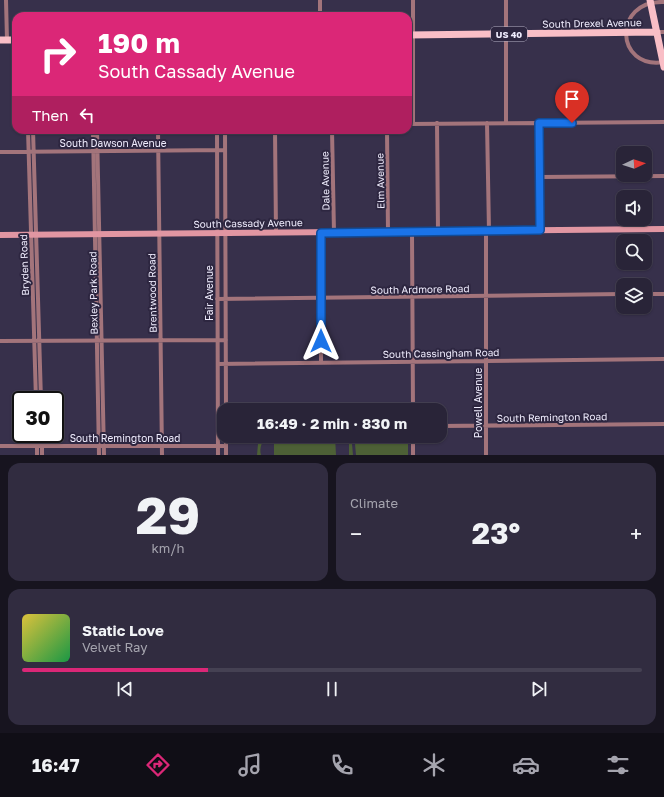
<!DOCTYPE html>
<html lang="en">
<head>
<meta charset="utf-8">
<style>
	body { margin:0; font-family:"Golos Text",sans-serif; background:#312c40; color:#f1f3f6; height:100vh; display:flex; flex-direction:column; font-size:15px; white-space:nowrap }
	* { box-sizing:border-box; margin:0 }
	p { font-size:13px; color:#a5a4ae }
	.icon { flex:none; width:22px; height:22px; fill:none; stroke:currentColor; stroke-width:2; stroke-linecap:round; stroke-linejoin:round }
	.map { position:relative; height:455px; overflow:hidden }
	.drawer { display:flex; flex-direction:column; gap:8px; padding:8px; background:#17141f; flex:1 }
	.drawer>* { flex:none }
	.top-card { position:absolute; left:12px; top:12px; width:400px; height:122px; border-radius:12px; box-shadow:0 1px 3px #0004,0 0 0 1px #454153; background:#db2777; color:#fff; overflow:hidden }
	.needle { width:26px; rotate:86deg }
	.buttons { position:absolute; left:616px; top:146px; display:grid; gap:8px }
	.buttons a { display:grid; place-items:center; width:36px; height:36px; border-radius:8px; background:#292438; box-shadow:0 1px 3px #0004,0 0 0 1px #454153; font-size:20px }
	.speed { position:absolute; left:12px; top:391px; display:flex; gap:8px; font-size:20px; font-weight:700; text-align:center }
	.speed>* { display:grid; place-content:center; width:52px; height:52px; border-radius:50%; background:#292438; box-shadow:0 1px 3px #0004,0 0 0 1px #454153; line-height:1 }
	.speed .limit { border:2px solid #111; border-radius:6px; background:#fff; color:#111 }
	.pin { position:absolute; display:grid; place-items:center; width:34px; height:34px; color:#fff; margin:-41px -17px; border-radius:50% 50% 50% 0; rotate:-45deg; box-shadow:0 0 4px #0007 }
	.pin .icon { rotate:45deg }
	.me { position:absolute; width:44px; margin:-22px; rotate:0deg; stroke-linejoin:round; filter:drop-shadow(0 0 3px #0008) }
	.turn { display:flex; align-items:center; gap:14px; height:84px; padding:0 20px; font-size:18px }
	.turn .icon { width:52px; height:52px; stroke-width:2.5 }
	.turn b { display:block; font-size:28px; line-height:34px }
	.then { display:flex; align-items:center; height:38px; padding:0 20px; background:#0003; gap:8px; font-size:15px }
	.big { font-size:30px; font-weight:700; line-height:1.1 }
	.drawer .tile { flex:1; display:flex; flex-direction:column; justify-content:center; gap:6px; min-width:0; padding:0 14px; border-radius:12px; background:#312c40 }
	.drawer .dial { align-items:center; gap:0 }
	.dial b { font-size:52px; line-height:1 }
	.song { display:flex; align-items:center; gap:12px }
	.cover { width:48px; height:48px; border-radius:6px; background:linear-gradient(135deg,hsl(50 70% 55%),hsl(140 70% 35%)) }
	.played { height:4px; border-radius:2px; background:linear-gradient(90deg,#db2777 30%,#454153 30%) }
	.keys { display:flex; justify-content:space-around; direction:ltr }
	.heat { display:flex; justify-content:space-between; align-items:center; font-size:22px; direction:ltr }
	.drawer .tiles { flex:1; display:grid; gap:8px; grid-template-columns:1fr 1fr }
	.tile:last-child { grid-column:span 2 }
	.trip { position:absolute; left:217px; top:403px; width:230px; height:40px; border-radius:12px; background:#292438; box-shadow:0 1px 3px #0004,0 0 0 1px #454153; font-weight:700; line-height:40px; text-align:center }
	.tabs { display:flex; height:64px; justify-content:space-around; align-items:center; background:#100e16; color:#a5a4ae }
	.tabs .icon { width:28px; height:28px }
	.tabs .on { color:#db2777 }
	.tabs b { font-size:18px; color:#f1f3f6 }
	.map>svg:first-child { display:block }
	.green { fill:#4d6036 }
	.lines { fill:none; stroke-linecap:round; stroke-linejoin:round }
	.street { stroke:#a3747b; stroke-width:4 }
	.secondary { stroke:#e196a2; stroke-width:6 }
	.primary { stroke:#f9bec6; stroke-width:7 }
	.route-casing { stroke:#114b97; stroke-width:10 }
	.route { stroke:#1a73e8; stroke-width:7 }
	.labels { text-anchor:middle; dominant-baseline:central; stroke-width:4; stroke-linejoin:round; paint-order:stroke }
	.shield { fill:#2d2640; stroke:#b6b1c5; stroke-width:1 }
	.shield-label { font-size:9px; font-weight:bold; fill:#f0edfe }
	.street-label { font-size:10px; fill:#f0edfe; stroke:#2d2640 }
</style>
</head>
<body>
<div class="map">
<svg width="664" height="455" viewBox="0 0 664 455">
	<rect width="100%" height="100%" fill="#37304b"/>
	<path class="green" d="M263 436H267C262 441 259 448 261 455H257L258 444Z
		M335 436 336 455H274V437Z
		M343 436H347L352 444 353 455H349V444Z
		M376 436H409V437H404V440H376Z
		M408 441V455H356L355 444H378L381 442Z"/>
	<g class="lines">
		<path class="street" d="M6 0 7 40
			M320 16V0
			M657 32H664
			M664 62C615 70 612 0 664 2
			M437 123 438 231
			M487 123 489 231
			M506 123V0
			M539 123 540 230
			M408 124 664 122
			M413 124V0
			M28 130 36 400
			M33 130 41 400
			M93 130 99 455
			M97 130 104 455
			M158 130 162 455
			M217 130 218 455
			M225 130 226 410
			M275 130 276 233
			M332 130 334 233
			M387 130 388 232
			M0 152 225 150
			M540 177 664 176
			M486 231V455
			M412 232 413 410
			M321 233V363
			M645 294H664
			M217 299 623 294
			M0 341 226 340
			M218 364 664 359
			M440 426 664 424
			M37 434V455
			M42 434V455
			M226 436V455
			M413 436V455
			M0 446H226"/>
		<path class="secondary" d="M0 235 664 229"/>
		<path class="primary" d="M650 0 664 67
			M408 35 657 32
			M0 40H16"/>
	</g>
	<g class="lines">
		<defs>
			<path id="route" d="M321 341V233L540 230 539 123H572"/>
		</defs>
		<use href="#route" class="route-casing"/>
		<use href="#route" class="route"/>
	</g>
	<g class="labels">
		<rect class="shield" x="491" y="27" width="36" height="14" rx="3"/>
		<g class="shield-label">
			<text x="509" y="34">US 40</text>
		</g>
		<g class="street-label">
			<text transform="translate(592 23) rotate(-1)">South Drexel Avenue</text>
			<text x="113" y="143">South Dawson Avenue</text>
			<text transform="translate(325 181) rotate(-91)">Dale Avenue</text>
			<text transform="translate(380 181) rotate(-91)">Elm Avenue</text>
			<text transform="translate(248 223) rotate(-1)">South Cassady Avenue</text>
			<text transform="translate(24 265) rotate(-92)">Bryden Road</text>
			<text transform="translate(420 289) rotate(-1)">South Ardmore Road</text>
			<text transform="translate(93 293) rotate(-91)">Bexley Park Road</text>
			<text transform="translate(152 293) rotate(-91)">Brentwood Road</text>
			<text transform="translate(209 293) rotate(-90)">Fair Avenue</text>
			<text transform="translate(441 353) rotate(-1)">South Cassingham Road</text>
			<text transform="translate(478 403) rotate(-90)">Powell Avenue</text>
			<text transform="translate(552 417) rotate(-1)">South Remington Road</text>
			<text x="125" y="438">South Remington Road</text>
		</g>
	</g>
</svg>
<div class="buttons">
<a><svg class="needle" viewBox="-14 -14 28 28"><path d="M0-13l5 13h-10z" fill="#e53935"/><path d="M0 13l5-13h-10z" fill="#a5a4ae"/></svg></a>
<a><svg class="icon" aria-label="sound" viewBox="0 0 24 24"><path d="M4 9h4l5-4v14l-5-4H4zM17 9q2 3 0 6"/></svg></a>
<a><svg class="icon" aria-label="search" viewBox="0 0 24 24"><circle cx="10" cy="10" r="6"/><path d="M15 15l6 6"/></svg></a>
<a><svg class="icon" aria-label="layers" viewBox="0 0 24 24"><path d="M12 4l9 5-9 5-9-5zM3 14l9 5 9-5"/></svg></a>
</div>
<div class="speed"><div class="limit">30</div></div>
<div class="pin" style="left:572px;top:123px;background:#d93025"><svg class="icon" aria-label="arrive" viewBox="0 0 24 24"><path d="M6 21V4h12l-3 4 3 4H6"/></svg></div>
<svg class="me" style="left:321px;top:341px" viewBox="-20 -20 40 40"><path d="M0-17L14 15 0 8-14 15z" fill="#1a73e8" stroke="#fff" stroke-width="4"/></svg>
<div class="trip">16:49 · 2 min · 830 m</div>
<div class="top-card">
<div class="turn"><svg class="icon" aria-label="right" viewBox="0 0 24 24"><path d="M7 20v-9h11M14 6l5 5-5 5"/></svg><div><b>190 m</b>South Cassady Avenue</div></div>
<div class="then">Then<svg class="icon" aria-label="left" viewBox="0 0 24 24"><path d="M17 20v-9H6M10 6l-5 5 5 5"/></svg></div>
</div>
</div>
<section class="drawer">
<div class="tiles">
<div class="tile dial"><b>29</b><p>km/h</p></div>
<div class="tile"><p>Climate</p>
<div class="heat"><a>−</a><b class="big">23°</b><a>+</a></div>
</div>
<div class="tile">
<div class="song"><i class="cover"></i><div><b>Static Love</b><p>Velvet Ray</p></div></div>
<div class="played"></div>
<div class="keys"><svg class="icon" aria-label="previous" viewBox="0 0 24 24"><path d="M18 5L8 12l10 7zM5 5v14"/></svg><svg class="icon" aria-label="pause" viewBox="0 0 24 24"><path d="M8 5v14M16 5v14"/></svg><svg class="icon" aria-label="next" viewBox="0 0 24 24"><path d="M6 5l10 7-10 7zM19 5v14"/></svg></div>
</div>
</div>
</section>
<nav class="tabs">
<b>16:47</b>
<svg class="icon on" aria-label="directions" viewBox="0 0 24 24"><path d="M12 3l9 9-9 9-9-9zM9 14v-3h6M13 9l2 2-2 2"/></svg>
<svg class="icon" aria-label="music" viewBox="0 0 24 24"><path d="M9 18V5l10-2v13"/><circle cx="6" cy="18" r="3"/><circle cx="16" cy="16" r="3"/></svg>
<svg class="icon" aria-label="phone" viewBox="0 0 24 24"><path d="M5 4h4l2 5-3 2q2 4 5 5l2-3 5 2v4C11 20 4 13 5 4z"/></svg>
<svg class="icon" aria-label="climate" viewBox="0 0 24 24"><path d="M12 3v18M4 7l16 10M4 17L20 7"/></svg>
<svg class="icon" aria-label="car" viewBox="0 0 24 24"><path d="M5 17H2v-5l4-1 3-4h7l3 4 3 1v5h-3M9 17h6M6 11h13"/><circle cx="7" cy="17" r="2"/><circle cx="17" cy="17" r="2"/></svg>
<svg class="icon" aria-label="filters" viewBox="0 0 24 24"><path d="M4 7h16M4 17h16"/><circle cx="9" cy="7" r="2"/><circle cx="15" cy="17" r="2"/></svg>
</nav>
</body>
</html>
